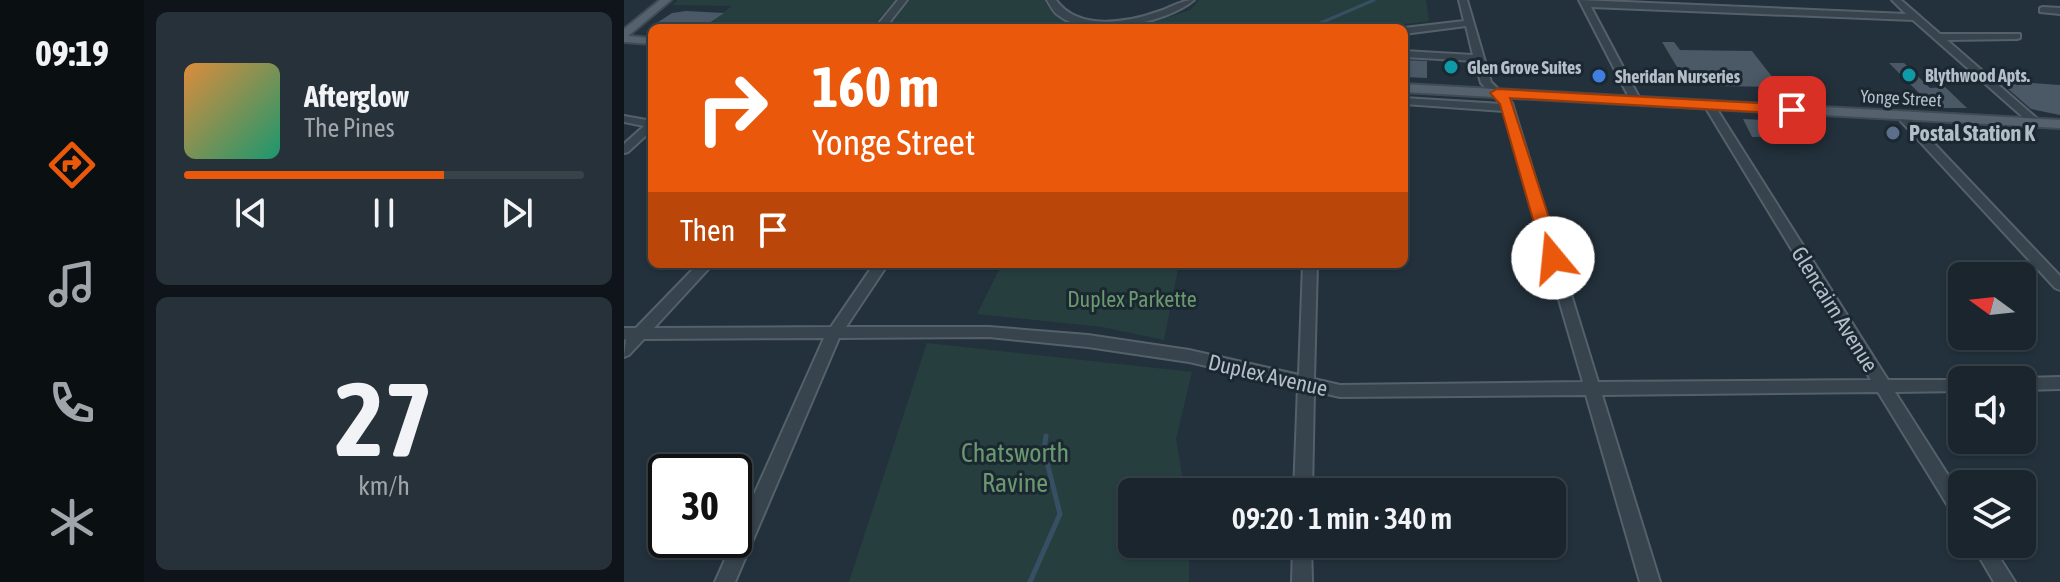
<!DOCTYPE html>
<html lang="en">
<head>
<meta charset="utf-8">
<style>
	body { margin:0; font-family:"Asap Condensed",sans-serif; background:#273139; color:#f1f3f6; height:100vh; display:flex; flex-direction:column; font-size:30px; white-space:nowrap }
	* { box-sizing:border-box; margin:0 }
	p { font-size:26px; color:#9fa5aa }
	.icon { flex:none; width:44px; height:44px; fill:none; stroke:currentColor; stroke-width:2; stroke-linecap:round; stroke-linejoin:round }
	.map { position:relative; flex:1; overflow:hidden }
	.side { display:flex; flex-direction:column; gap:12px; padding:12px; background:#0e1419; width:480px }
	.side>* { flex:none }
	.top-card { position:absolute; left:24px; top:24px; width:760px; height:244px; border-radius:12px; box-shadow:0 2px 6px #0004,0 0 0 2px #384249; background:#ea580c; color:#fff; overflow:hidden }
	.needle { width:52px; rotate:285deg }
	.controls { position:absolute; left:1324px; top:262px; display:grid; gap:16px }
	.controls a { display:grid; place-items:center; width:88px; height:88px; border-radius:12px; background:#1a252d; box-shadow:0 2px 6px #0004,0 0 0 2px #384249; font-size:40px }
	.speed { position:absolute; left:24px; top:454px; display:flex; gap:16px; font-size:40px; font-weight:700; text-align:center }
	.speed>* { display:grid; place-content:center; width:104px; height:104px; border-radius:50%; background:#1a252d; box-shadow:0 2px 6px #0004,0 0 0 2px #384249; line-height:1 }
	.speed .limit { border:4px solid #111; border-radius:12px; background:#fff; color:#111 }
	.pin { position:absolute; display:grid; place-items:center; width:68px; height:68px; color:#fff; margin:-34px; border-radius:16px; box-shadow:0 4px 12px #0006 }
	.me { position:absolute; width:88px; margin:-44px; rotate:343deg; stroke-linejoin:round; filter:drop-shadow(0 0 6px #0008) }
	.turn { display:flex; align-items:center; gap:28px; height:168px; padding:0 32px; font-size:36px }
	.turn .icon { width:104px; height:104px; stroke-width:2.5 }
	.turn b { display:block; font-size:56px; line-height:68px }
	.then { display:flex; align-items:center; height:76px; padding:0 32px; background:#0003; gap:16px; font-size:30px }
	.side .widget { flex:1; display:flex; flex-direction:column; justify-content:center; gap:12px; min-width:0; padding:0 28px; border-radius:12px; background:#273139 }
	.side .dial { align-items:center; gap:0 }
	.dial b { font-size:104px; line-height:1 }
	.song { display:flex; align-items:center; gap:24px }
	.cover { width:96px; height:96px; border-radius:12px; background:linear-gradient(135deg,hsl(30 70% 55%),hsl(160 70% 35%)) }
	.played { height:8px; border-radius:4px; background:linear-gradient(90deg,#ea580c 65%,#384249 65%) }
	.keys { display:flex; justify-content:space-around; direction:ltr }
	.trip { position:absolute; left:494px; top:478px; width:448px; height:80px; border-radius:12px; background:#1a252d; box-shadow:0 2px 6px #0004,0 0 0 2px #384249; font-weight:600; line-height:80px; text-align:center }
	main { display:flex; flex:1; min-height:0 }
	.tab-bar { display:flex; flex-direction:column; width:144px; justify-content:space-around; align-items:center; background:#0a0f12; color:#9fa5aa }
	.tab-bar .icon { width:56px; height:56px }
	.tab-bar .current { color:#ea580c }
	.tab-bar b { font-size:36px; color:#f1f3f6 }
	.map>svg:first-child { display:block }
	.green { fill:#263f3e }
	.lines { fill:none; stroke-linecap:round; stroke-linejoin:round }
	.stream-far1 { stroke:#374f63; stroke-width:3 }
	.stream { stroke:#374f63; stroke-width:5 }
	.building { fill:#4a5965 }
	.minor-casing { stroke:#55616a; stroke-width:4 }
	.major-casing { stroke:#404c55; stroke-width:4 }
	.minor { fill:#37434d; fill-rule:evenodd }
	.major { fill:#55626d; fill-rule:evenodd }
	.route { fill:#ea580c; stroke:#983908; stroke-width:2 }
	.culture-dot { fill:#0f9aa8; stroke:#1c2831; stroke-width:3 }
	.shop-dot { fill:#3f7fe0; stroke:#1c2831; stroke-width:3 }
	.service-dot { fill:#5c6f8a; stroke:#1c2831; stroke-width:3 }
	.labels { text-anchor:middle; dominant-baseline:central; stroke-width:6; stroke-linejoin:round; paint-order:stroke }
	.far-poi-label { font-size:18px; font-weight:bold; fill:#b3bec8; stroke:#1c2831; text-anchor:start }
	.far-street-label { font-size:18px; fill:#b3bec8; stroke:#1c2831 }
	.poi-label { font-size:22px; font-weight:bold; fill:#b3bec8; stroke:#1c2831; text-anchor:start }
	.park-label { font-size:22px; fill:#6a996f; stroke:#1c2831 }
	.street-label { font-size:22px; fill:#b3bec8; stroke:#1c2831 }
	.near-park-label { font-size:26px; fill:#6a996f; stroke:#1c2831 }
</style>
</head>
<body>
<main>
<nav class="tab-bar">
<b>09:19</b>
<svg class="icon current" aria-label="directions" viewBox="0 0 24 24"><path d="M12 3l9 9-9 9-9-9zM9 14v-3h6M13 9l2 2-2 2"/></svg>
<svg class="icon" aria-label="music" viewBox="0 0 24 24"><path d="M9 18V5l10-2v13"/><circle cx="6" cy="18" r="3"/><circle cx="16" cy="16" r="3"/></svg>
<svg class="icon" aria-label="phone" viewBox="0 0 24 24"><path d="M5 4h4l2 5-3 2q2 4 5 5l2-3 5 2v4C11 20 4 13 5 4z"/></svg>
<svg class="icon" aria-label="climate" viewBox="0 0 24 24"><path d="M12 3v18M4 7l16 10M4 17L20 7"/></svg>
</nav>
<section class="side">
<div class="widget">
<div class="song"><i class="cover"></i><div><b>Afterglow</b><p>The Pines</p></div></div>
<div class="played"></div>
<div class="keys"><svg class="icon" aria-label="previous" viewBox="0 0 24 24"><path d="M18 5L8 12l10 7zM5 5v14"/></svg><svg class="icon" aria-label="pause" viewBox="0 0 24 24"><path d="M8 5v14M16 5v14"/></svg><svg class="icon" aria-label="next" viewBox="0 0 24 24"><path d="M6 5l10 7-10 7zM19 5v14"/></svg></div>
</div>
<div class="widget dial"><b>27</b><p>km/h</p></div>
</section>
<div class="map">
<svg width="1436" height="582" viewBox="0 0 1436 582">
	<rect width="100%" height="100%" fill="#23313c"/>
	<path class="green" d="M54 0H271L247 28H86L94 22 88 21 108 6 48 5Z
		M286 0H421C427 23 455 20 470 28H264Z
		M575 0H802L805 21 754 28H512L566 10Z
		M378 264H555L540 340 478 327 353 314Z
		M303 343 568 372 552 439 561 492H508V544H565V582H225Z"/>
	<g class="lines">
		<path class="stream-far1" d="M685 28 750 0"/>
		<path class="stream" d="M406 582 436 514 420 450 422 436"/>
	</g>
	<path class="building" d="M62 11 100 13 78 28H25L48 13Z
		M1038 42H1050L1056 50 1128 51 1156 87 1090 86 1084 77H1059Z
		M780 60 803 61V78L780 77Z
		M1265 63H1280L1306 88 1321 87 1343 108H1310Z
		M1395 82 1436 85V115L1407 109 1383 88Z
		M1119 119 1180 122 1187 136 1128 137Z"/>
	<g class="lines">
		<defs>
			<path id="minor" d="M274 0H283L261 28H251Z
				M423 0H432C454 31 503 23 536 11 548 7 557 0 570 0 543 23 464 40 434 15 429 12 426 5 423 0Z
				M835 0H843L867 82 888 103 974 382 1247 380 1080 105 1085 102 1089 103 1264 380H1342H1338V391L1271 392 1338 497V521L1332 519 1254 392 978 395 1036 582H1016L962 395 716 397 690 391 688 492H670L674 387 565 362 464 347 365 337 215 338 111 582H91L200 338 20 339 5 355 0 357 2 339 0 340V328H12L74 264H89L30 328 207 327 250 264H264L222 327H365L464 335 565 350 675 375 679 264H693L690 379 716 385 959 382 880 111 780 104V98L878 104 857 83 851 61 780 57V51L849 55 842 26 780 34V28L840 21Z
				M955 0 1282 14 1268 0H1277L1316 34H1396V38L1393 39 1323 40 1418 123 1412 126 1408 125 1289 20 967 7 1017 101 1016 103H1008Z
				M1419 7 1436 8V14L1416 12V8Z
				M1278 113 1282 114 1436 276V290L1431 288 1274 118V114Z
				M0 116 28 121V130L4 152 0 153V144L20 126 0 122Z
				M1436 377V389L1398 390V380H1392L1398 378Z
				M669 544H687L688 582H668Z
				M1348 544H1367L1391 582H1370Z"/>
			<path id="major" d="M36 0H47L4 36 28 38V44L0 42V29Z
				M780 84 1436 120V128L780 92Z"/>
		</defs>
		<use href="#minor" class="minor-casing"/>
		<use href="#major" class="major-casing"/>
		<use href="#minor" class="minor"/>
		<use href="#major" class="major"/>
	</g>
	<path class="route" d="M873 89 1168 105 1175 110 1168 114 886 98 938 258 929 264 920 258 876 104 866 93Z"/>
	<g class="culture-dot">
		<circle cx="827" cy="67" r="8"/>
		<circle cx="1285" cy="75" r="8"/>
	</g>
	<circle class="shop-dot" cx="975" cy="76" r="8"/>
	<circle class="service-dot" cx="1269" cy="133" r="8"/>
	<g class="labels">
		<g class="far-poi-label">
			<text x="843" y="67">Glen Grove Suites</text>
			<text x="1301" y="75">Blythwood Apts.</text>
			<text x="991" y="76">Sheridan Nurseries</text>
		</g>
		<g class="far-street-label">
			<text transform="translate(1277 98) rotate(3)">Yonge Street</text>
		</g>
		<g class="poi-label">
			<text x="1285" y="133">Postal Station K</text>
		</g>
		<g class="park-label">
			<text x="508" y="299">Duplex Parkette</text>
		</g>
		<g class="street-label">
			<text transform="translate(1211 309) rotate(58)">Glencairn Avenue</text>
			<text transform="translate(644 375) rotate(13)">Duplex Avenue</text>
		</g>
		<g class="near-park-label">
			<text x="391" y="453">Chatsworth<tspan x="391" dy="30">Ravine</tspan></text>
		</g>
	</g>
</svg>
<div class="controls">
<a><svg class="needle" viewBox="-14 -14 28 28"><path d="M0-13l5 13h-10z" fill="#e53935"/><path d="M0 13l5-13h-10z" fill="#9fa5aa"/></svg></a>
<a><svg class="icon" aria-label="sound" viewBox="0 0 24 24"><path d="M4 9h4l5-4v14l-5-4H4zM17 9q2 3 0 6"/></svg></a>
<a><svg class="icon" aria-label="layers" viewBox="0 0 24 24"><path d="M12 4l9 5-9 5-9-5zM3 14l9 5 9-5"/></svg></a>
</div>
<div class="speed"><div class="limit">30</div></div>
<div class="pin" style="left:1168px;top:110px;background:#d93025"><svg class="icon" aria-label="arrive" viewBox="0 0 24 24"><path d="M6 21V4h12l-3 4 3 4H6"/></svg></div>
<svg class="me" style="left:929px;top:258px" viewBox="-20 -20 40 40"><circle r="19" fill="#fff"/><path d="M0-13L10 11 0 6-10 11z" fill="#ea580c"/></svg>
<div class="trip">09:20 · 1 min · 340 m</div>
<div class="top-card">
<div class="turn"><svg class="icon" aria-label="right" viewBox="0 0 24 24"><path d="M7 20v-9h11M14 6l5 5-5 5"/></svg><div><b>160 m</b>Yonge Street</div></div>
<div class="then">Then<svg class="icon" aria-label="arrive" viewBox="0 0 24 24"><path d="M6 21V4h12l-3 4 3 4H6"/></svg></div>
</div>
</div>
</main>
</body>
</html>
